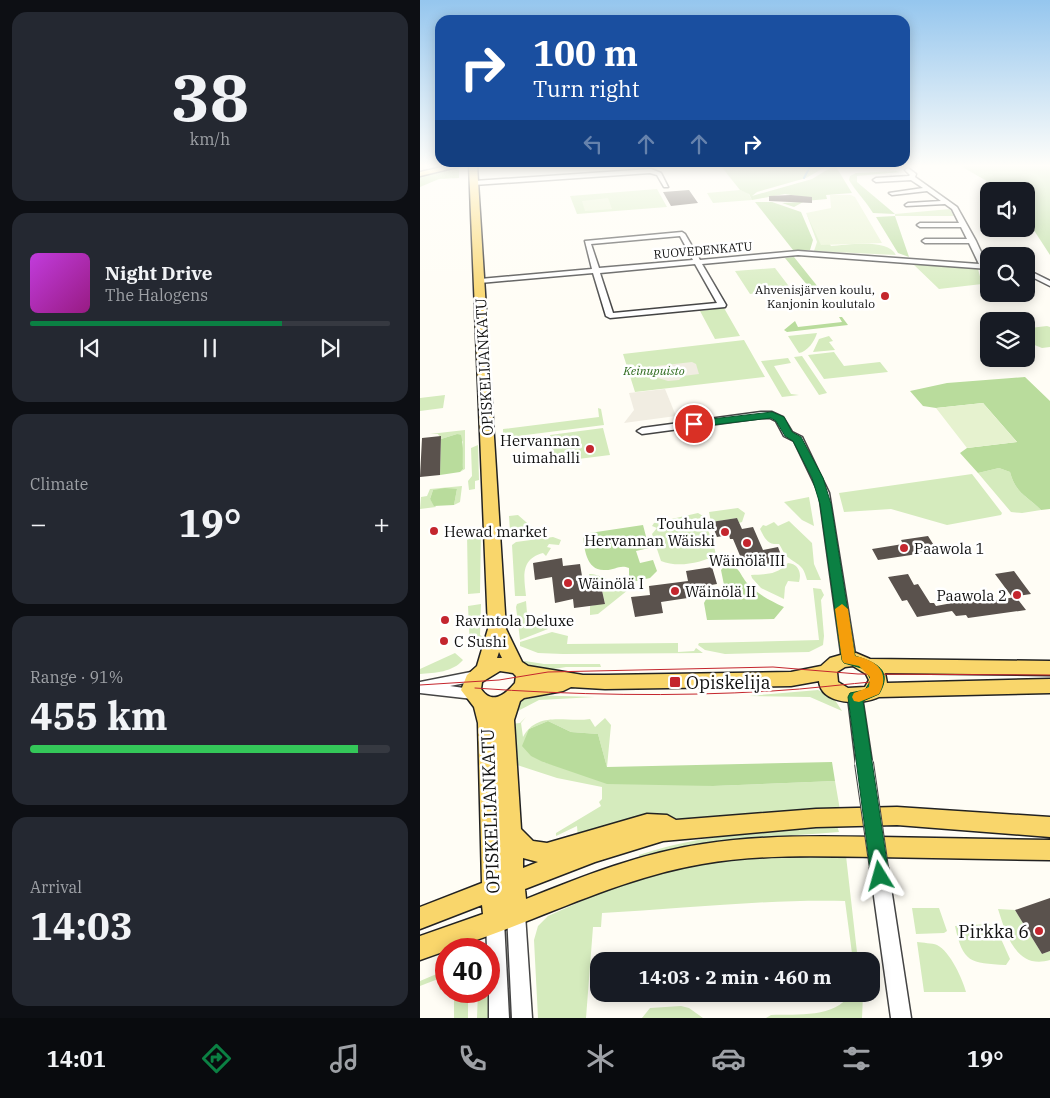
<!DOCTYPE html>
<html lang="en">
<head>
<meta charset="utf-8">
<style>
	body { margin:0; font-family:"IBM Plex Serif",serif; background:#242831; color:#f1f3f6; height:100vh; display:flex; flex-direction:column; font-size:19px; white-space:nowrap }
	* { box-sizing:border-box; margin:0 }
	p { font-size:16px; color:#9ea1a6 }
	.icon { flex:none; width:28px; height:28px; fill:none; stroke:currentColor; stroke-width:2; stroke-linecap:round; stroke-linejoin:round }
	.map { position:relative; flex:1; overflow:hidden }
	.drawer { display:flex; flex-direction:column; gap:12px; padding:12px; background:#0d0f14; width:420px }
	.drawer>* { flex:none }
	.top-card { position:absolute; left:15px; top:15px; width:475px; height:152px; border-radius:15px; box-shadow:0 2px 12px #0003; background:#1a4fa0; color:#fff; overflow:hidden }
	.buttons { position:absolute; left:560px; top:182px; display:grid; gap:10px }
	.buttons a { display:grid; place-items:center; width:55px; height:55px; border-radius:10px; background:#171b24; box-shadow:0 2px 12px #0003; font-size:25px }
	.speed { position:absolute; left:15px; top:938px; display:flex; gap:10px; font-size:25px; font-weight:700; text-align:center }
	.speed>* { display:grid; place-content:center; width:65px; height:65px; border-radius:50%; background:#171b24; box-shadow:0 2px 12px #0003; line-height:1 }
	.speed .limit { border:8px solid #d22; background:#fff; color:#111 }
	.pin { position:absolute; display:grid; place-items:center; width:42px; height:42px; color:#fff; margin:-21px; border:2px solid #fff; border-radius:50%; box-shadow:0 1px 5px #0007 }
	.me { position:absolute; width:55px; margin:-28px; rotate:352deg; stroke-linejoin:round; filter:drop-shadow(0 0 4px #0008) }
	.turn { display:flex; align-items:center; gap:18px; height:105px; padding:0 15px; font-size:22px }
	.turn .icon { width:65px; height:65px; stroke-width:2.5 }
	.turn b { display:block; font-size:35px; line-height:42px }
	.lanes { display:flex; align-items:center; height:48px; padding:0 15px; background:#0003; justify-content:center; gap:25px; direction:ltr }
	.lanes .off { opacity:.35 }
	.big { font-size:38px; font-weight:700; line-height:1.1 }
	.drawer .card { flex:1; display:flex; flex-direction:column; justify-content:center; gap:8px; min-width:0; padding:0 18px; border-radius:15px; background:#242831 }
	.drawer .dial { align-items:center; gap:0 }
	.dial b { font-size:65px; line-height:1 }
	.song { display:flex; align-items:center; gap:15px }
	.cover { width:60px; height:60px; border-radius:8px; background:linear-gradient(135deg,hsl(290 70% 55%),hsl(310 70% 35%)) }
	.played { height:5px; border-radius:2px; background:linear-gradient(90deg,#0b8043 70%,#363941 70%) }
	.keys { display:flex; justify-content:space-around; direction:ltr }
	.heat { display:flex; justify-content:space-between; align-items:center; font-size:28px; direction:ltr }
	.charge { height:8px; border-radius:4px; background:linear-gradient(90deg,#34c759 91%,#363941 0) }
	.trip { position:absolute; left:170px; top:952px; width:290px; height:50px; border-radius:15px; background:#171b24; box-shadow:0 2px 12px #0003; font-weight:700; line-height:50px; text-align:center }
	.menu { display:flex; height:80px; justify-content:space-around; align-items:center; background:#090b0e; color:#9ea1a6 }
	.menu .icon { width:35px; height:35px }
	.menu .active { color:#0b8043 }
	.menu b { font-size:22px; color:#f1f3f6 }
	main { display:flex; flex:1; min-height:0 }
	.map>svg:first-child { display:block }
	.green { fill:#d5ebbd }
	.forest { fill:#b9dc9c }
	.pitch { fill:#e6f2cf }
	.plaza { fill:#f1ede2 }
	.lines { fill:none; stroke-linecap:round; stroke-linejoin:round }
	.stream { stroke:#3f96cf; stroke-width:2 }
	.building { fill:#5a524d }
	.minor-casing { stroke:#444; stroke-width:3 }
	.major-casing { stroke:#222; stroke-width:3 }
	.minor { fill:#fff; fill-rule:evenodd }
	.major { fill:#f9d66b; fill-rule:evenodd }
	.tram { stroke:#c4262e; stroke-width:1 }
	.minor-bridge-casing { stroke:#444; stroke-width:20; stroke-linecap:butt }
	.minor-bridge { stroke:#fff; stroke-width:18 }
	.route { fill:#0b8043; stroke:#07532c }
	.slow { fill:#f59e0b }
	.poi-dot { fill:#c4262e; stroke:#fff; stroke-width:2 }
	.labels { text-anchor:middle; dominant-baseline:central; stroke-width:5; stroke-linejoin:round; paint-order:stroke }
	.far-street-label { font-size:12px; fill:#111; stroke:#fff }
	.far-poi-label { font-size:12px; fill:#111; stroke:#fff; text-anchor:end }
	.far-park-label { font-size:12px; font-style:italic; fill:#2f6b1f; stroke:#fff }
	.street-label { font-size:15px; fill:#111; stroke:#fff }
	.poi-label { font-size:15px; fill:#111; stroke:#fff; text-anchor:start }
	.near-poi-label { font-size:18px; fill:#111; stroke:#fff; text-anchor:start }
	.near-street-label { font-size:18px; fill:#111; stroke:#fff }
</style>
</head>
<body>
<main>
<section class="drawer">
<div class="card dial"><b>38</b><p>km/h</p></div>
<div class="card">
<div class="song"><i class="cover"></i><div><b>Night Drive</b><p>The Halogens</p></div></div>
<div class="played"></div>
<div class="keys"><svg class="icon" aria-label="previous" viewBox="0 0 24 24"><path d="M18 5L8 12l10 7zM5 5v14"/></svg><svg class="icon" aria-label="pause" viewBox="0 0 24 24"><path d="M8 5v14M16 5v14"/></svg><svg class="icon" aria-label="next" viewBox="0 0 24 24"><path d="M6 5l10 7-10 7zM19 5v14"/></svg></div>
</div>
<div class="card"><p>Climate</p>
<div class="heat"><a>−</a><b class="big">19°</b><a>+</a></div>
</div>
<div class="card"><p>Range · 91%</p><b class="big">455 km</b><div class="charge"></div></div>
<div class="card"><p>Arrival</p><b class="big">14:03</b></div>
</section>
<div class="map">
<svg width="630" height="1018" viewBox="0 0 630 1018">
	<rect width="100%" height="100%" fill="#fffdf5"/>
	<path class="green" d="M237 189 247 207 157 214 150 196Z
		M320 190 328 193 332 200 293 203 287 193Z
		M530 209 534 216H475V214Z
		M387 215 390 216 411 246C427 245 468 238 476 255L394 251 397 242Z
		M493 264 558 269 562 284 519 289Z
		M355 268 371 289 330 294 315 271Z
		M304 308 320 336 295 339 280 311Z
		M627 326 630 327V347L622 348 612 344 613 341 606 335V330L610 328Z
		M397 333C395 341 387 352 379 353L368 336Z
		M409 336 413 341 409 342 415 350 393 352 399 339Z
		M324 340 345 377 215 392 203 354Z
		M414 352 424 366 460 362 468 372 404 379 388 355Z
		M382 356 407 393 399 395 374 357Z
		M368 358 371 363 354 366 371 394 379 395 362 397 341 361Z
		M25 395 23 408 0 411V398Z
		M178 408 181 409 184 425 83 438V429L179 417Z
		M183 428 190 455 134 462 130 435Z
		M45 430V469L40 472 43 469 41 455 43 442 37 434 21 439 18 434H10Z
		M58 445 59 480 55 481V489L49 490 48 481 52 476 51 448Z
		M579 468 590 472C596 494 606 495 621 510L602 513 591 512 558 473Z
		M552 474 582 513 581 515 527 525 471 509 424 512 419 493Z
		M42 486 40 502 34 505 37 489 13 490 10 499 16 507 0 509 1 497 7 496 10 489Z
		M389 497 394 526 382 520 364 502Z
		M318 508 325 513 322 522 319 523 317 518 291 522 289 512Z
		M278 513 283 516 292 541 294 542 292 545 294 546 296 555C281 563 258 568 241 561L232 534 237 528 232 526 234 523Z
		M98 515 114 529 113 532 97 534 90 531 89 516Z
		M369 521 392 543 394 564 401 580H387C383 565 380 566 369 558 364 555 362 548 359 544 348 545 345 539 340 529L343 525 346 526 354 522 358 526Z
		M58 531 61 532 60 593 48 594 47 533Z
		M133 537 141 540 139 545 129 544 127 547 131 548 126 556 123 553C100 559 104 577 106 596H95L92 545 96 542Z
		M368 563C378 564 382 572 379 582L368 581 365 587 364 599 341 588 332 578 331 575C348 574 356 575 368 563Z
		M169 574C175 573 189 579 193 583L192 588 206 587 208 590 178 614 170 615V606L185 603 181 586 171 587Z
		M393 588 401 589 404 595 401 600 404 636 403 645 389 652 305 654 285 650 278 645 279 643 399 640Z
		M106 601 108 625 124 624 128 629 100 640 96 607 97 604Z
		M61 604 60 635 66 639 68 647 50 649 48 606Z
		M132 632 148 636 147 644 258 643V652L274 651 276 648 283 653 143 654 118 653 100 646V642Z
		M35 653 43 660C33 672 15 673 0 674V669Z
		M105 661 124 664H180L181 667H146L115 672 103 662Z
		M398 690 413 697 422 711 390 697 329 696Z
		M109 695 175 697 119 700 96 712 100 699Z
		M106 717 101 723 103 737C118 710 146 723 170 719L175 727 185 718 191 725 187 767 178 734 151 732 128 721 109 729 123 762 141 767 293 786 415 781 420 810 235 820 158 839 157 826 136 836V833L181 806 179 802 182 799V787L137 778 91 763 90 724 100 723Z
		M417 826 419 832C352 837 285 840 220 858L219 855C283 833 350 831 417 826Z
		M334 855 426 856 438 961H433L425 901C344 899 263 909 182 913L181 927H173L166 1018H118L114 940 118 926 128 916 218 876Z
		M492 908H519L527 931 524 933 496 934Z
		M578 909 595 910 622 954 630 951V960C596 970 586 934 578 909Z
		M569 924 577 930 590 959 586 965C550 963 543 963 535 926Z
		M497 942C503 943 512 943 517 945 530 951 543 980 546 992H504Z
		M26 970V988L20 990 18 979 0 986V981Z
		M69 977 70 1018H57L58 991H69Z
		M34 991H48V1018H34Z
		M430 994H443L442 1018H346L351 1015C377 1014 416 1018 430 994Z
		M261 1006 269 1008 283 1018H222L230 1008Z"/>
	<path class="forest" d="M300 165H409L386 178 337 192 332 196 392 179 415 165 432 193 406 195 407 199 385 201 374 207 362 203 381 202 384 197 365 194 332 200 329 194 320 190Z
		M539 165H630V255L606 218V191H584Z
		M39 166V178L19 179 0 187V175Z
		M476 171 480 172 437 176V182L475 214 453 213C446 201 436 192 429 180L430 176 436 173Z
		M335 202H352L381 212 393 240 390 250H373Z
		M475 216 489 257 478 253 456 217Z
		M374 257 398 287 384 288 382 286H388L365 258Z
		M419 317H422L428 325 367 332 364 330 375 321 378 327 422 322Z
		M605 377 630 401V509L621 510C606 495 596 494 590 472L579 468 558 473 540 453 547 448 597 442 563 403 516 408 503 406 490 391 527 383Z
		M37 434 41 435C44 446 42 458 43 469L40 472 20 475 21 439Z
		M25 488 37 489 34 505 14 506 10 499 13 490Z
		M223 525 229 548 216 551 220 563 233 560 237 571 230 578 216 581 209 576V568C200 564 195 570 186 570 166 572 164 548 163 534Z
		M310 565C321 568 321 578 329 585 339 595 351 601 364 607L354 619 287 620 284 603 289 594 305 590 301 570 305 566Z
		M128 721 151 732 178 734 187 767 412 762 415 781 293 786 187 784 123 762 111 756 102 746 109 729Z"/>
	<path class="pitch" d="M410 195H431L435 197 462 243 401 245 386 213 411 208Z
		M188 198 192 209 165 211 162 201Z
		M563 403 597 442 547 448 516 408Z"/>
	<path class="plaza" d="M272 362 276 364 279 374 263 376 259 380 248 381 238 378 235 369 237 366Z
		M245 389 256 416 204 423 214 410 209 393Z"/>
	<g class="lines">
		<path class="stream" d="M384 178 391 165"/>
	</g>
	<path class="building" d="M269 190 278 203 251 206 243 192Z
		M371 195 392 197V203L349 201V196Z
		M21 436 20 475 0 477 2 438Z
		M317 518 322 529 333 527 343 550 358 547 364 563 334 568 328 557 321 558 313 539H310L309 535 297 537 291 522Z
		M508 536 515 547 491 555 458 560 452 549 483 544 481 540Z
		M142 558 143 566 160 564 164 588 181 586 185 604 154 608 153 599 135 603 132 577 115 580 113 563Z
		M292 567 297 584 279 587 281 596 241 602 243 613 215 617 211 597 230 595 229 586 268 581 266 571Z
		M594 571 602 582 611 594 592 597 575 574Z
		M488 574 494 585 498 584 510 603H514L516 606 559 598 562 602 596 597 606 610 548 618 546 615 536 616 532 611 497 617 487 600 482 601 468 577Z
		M630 898V951L622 954 595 910Z"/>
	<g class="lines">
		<defs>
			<path id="minor" d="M488 168 496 174 495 177 537 207 556 241 567 265H569V269L378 255 282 264 306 305 305 307 190 318 186 316 173 273 60 283 56 281 60 279 172 269 165 241 262 232 265 234 280 260 378 251 559 264 549 243H505L502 241 505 239H547L541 227H500L497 225 500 223H539L532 209 525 204 486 206 485 205 488 203 521 201 507 191 472 195 469 193 503 188 491 180 456 182 453 180 456 178 489 176 490 175 485 170ZM260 236 273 260 179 268 171 244ZM275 264 297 303 193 313 180 273Z
				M231 169 241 173 248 187H244L237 175 230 173 54 185 51 183 54 181Z
				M606 269 630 281V286L606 274Z
				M341 412H352L363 417 372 432 382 437 409 493 436 660 434 664 429 665 424 664 422 660 399 493 374 441 364 436 356 421 350 418H341L222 434 217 431 222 428Z
				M56 671 61 672 63 676 61 680 30 686 58 690 60 694 58 698 53 699 0 693V682Z
				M435 692 440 693 442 697 452 763 449 767 444 769 439 767 436 763 428 697 430 693Z
				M459 860 465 862 468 868 491 1018H471L450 868 453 862Z
				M96 905 102 908 105 914 112 1018H92L87 914 90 908Z
				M75 912 81 915 84 921 89 1018H69V949H67L66 921 69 915Z"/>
			<path id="major" d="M31 165H45L0 176V172Z
				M49 165H57L86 629 102 662 108 666 163 675H185L371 672 401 666 410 658 424 654 436 653 450 659 630 661V675L465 673 467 683 630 679V693L459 697C443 705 401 706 399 681L371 686 185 689 151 687 143 691 104 698 100 701 94 720 101 829 113 841 127 843 227 814 247 815 256 820 396 809 477 807 630 817V837L477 825 396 827 243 841 175 862 105 889 106 899C164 876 221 853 283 844 341 835 401 836 460 837 517 838 573 839 630 840V860C572 859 514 858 456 857 398 856 339 854 282 864 218 875 161 900 102 923 67 937 33 948 0 960V936L63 914 62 905 0 929V907L62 883 58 723 54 707 41 690 47 675 57 666 68 629ZM79 652 82 658H77ZM433 666 446 674 449 680 445 687 428 688 418 682 417 672 425 667ZM80 671 93 673 96 676 95 683C85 695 72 705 61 689L62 682ZM103 858 118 862 103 868Z"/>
		</defs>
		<use href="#minor" class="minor-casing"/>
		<use href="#major" class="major-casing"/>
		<use href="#minor" class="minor"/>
		<use href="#major" class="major"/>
		<path class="tram" d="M0 685 79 680 128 672 353 667 438 674 630 675
			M55 688C153 695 253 697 352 691 389 689 425 684 462 681"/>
		<defs>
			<path id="minor-bridge" d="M444 763 459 868"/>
		</defs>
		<use href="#minor-bridge" class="minor-bridge-casing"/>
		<use href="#minor-bridge" class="minor-bridge"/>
	</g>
	<linearGradient id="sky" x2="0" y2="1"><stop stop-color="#95c6ee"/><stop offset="0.54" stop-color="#fffefa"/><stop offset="1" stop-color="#fffefa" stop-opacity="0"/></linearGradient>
	<rect width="630" height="307" fill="url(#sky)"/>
	<path class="route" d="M352 412 364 417 372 432 381 437 403 478 411 504 435 656C457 663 473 670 459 694L443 701 469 876 466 881 460 884 454 881 451 876 428 697 430 693 445 690 451 680 445 669 424 663 422 660 400 504 392 478 373 441 365 436 356 421 351 418 274 427 269 424 274 421Z"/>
	<path class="slow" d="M422 604 428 609 435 656C457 660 471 673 459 694L439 702 434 701 432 697 434 693 449 687 450 677 439 666 424 663 422 660 415 609Z"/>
	<g class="poi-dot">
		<circle cx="465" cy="296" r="5"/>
		<circle cx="170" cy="449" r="5"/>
		<circle cx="14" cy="531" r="5"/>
		<circle cx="305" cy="532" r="5"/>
		<circle cx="327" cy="543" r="5"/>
		<circle cx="484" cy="548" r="5"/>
		<circle cx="148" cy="583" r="5"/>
		<circle cx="255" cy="591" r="5"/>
		<circle cx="597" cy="595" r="5"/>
		<circle cx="25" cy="620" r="5"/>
		<circle cx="24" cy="641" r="5"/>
		<rect x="249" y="676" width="12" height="12" rx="2.5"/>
		<circle cx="619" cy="931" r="5"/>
	</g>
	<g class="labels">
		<g class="far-street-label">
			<text transform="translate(283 250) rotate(-5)">RUOVEDENKATU</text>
		</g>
		<g class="far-poi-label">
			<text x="455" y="289">Ahvenisjärven koulu,<tspan x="455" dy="14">Kanjonin koulutalo</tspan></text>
		</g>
		<g class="far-park-label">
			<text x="234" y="370">Keinupuisto</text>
		</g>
		<g class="street-label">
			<text transform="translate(64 367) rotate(-93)">OPISKELIJANKATU</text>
		</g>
		<g class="poi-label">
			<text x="160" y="440" text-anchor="end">Hervannan<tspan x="160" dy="17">uimahalli</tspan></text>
			<text x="295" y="523" text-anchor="end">Touhula<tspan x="295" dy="17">Hervannan Wäiski</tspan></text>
			<text x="24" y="531">Hewad market</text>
			<text x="494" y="548">Paawola 1</text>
			<text x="327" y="560" text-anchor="middle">Wäinölä III</text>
			<text x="158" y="583">Wäinölä I</text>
			<text x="265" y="591">Wäinölä II</text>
			<text x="587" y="595" text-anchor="end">Paawola 2</text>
			<text x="35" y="620">Ravintola Deluxe</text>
			<text x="34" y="641">C Sushi</text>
		</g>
		<g class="near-poi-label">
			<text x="266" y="682">Opiskelija</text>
			<text x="609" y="931" text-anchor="end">Pirkka 6</text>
		</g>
		<g class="near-street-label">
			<text transform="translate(70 811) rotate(-92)">OPISKELIJANKATU</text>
		</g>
	</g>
</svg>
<div class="buttons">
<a><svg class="icon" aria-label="sound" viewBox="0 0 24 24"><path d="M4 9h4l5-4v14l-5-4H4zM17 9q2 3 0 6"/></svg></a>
<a><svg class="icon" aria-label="search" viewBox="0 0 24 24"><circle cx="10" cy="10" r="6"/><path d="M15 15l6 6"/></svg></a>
<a><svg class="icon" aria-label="layers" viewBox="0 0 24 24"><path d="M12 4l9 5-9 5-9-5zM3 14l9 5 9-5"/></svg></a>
</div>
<div class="speed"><div class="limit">40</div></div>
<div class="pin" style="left:274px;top:424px;background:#d93025"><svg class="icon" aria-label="arrive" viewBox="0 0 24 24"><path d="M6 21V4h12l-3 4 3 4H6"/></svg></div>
<svg class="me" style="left:460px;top:876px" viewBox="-20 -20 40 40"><path d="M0-17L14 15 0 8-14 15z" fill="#0b8043" stroke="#fff" stroke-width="4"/></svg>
<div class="trip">14:03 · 2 min · 460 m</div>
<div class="top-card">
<div class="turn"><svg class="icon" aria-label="right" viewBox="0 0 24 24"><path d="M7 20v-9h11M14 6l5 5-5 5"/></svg><div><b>100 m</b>Turn right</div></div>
<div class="lanes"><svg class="icon off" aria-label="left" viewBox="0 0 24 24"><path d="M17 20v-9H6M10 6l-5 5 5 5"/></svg><svg class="icon off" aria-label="ahead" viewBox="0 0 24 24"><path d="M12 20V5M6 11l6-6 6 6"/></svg><svg class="icon off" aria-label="ahead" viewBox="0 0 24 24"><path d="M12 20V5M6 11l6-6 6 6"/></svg><svg class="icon" aria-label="right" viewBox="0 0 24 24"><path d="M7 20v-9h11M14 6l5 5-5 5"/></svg></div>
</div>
</div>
</main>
<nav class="menu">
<b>14:01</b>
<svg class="icon active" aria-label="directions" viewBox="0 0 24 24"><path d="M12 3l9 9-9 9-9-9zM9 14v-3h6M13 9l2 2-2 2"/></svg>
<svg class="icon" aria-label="music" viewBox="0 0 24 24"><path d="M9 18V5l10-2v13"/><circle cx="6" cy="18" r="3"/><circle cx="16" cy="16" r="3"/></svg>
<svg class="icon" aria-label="phone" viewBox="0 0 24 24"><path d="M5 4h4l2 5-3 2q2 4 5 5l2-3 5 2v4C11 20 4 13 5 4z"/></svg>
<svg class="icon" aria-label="climate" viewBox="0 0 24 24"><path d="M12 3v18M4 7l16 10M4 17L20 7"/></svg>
<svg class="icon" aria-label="car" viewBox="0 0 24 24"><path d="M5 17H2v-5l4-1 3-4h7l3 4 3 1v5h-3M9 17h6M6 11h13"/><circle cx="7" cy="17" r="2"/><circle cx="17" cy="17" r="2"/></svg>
<svg class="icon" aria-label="filters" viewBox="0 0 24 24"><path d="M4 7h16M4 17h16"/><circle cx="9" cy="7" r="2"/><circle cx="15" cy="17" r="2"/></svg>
<b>19°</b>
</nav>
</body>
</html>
